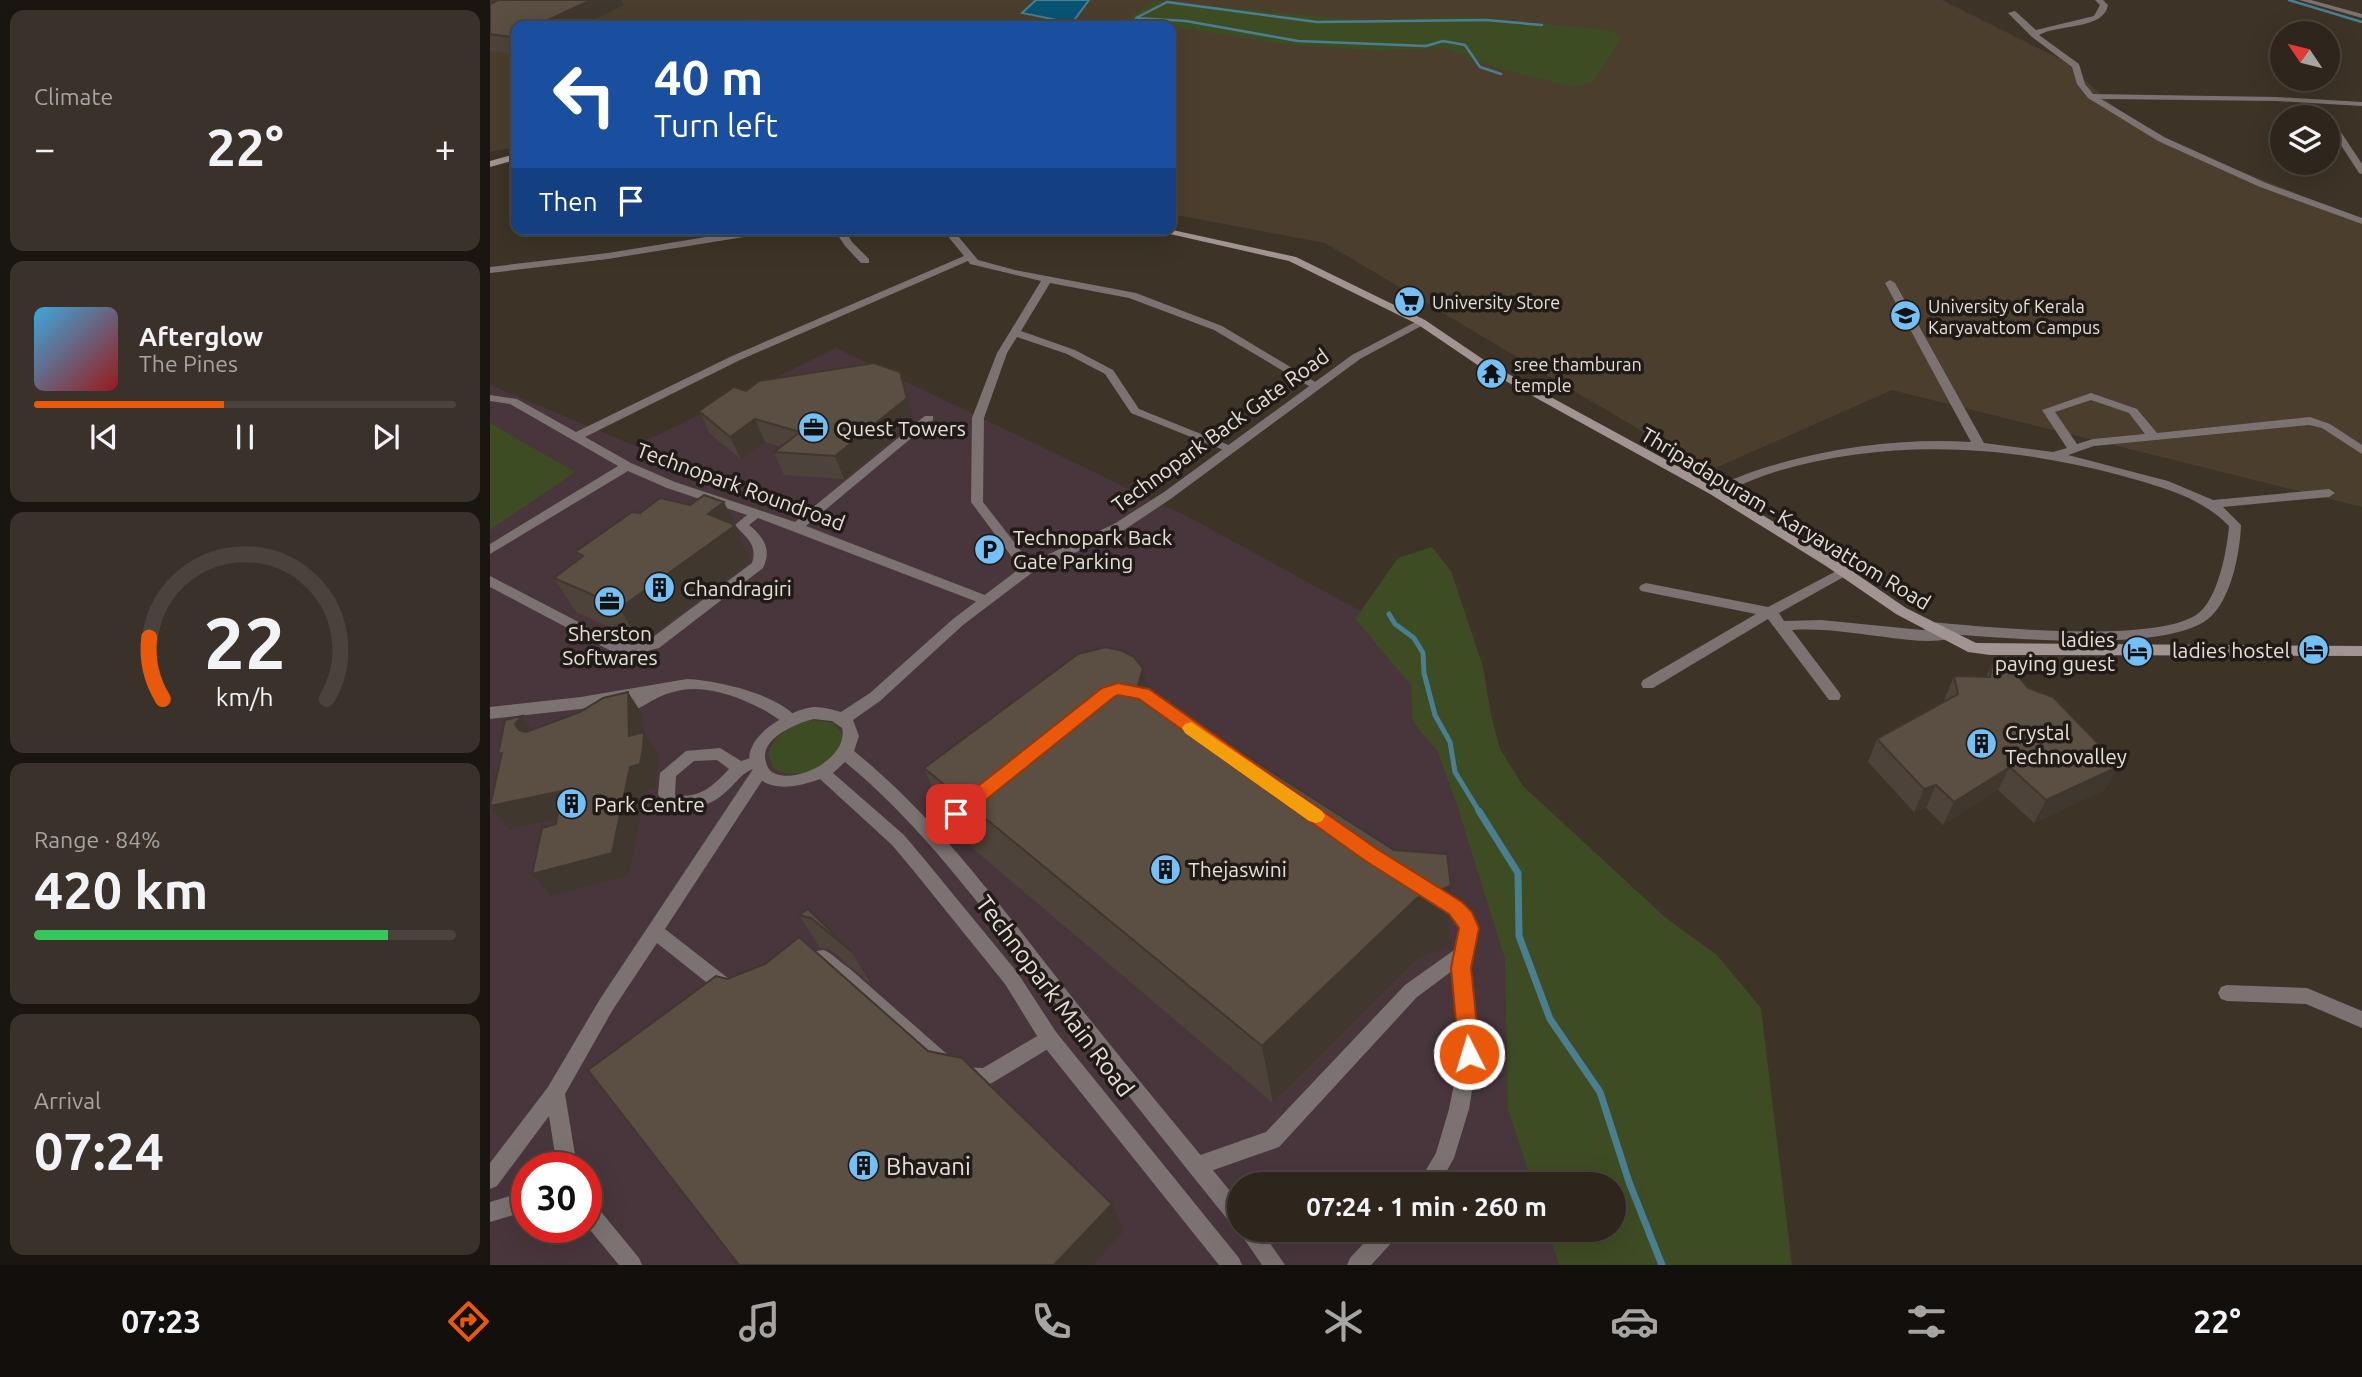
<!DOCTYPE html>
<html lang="en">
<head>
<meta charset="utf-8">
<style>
	body { margin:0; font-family:Ubuntu,sans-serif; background:#3a322a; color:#f1f3f6; height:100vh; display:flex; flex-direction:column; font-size:26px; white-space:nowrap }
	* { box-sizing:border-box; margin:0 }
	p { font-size:23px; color:#a7a5a4 }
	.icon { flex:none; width:38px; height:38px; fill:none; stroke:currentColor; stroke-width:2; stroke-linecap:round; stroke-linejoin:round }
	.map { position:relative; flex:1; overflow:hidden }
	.details { display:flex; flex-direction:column; gap:10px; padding:10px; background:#191510; width:490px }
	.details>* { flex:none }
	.guide { position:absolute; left:21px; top:21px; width:665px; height:214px; border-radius:14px; box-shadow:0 7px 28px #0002,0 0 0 2px #49433b; background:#1a4fa0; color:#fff; overflow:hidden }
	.needle { width:46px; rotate:305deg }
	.fabs { position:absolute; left:1780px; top:21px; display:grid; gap:14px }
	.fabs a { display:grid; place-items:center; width:70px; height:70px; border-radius:50%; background:#2e261d; box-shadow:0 7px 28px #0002,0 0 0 2px #49433b; font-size:35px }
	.speed { position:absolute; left:21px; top:1152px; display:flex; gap:14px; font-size:35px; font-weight:700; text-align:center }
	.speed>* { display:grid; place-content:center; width:91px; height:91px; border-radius:50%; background:#2e261d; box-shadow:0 7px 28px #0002,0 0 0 2px #49433b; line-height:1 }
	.speed .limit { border:10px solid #d22; background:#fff; color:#111 }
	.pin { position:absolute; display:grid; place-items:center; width:60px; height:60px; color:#fff; margin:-30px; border-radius:14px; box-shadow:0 4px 10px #0006 }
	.me { position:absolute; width:77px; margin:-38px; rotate:355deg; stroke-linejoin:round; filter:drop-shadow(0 0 5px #0008) }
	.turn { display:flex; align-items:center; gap:24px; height:147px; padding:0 28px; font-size:32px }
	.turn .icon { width:91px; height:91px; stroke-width:2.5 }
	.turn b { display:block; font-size:49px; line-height:60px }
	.then { display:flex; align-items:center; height:66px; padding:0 28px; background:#0003; gap:14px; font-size:26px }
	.big { font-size:52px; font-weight:600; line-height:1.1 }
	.details .tile { flex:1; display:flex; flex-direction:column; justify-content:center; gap:10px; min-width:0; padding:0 24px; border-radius:14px; background:#3a322a }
	.details .dial { align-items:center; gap:0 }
	.dial svg { height:182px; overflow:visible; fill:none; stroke:#49433b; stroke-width:7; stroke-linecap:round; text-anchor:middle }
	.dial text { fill:#f1f3f6; stroke:none }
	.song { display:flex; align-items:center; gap:21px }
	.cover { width:84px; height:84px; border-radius:10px; background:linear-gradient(135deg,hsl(200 70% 55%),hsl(0 70% 35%)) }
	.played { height:7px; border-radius:4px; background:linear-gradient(90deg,#ea580c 45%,#49433b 45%) }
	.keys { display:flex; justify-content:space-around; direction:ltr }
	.heat { display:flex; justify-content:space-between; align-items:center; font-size:38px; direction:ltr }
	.charge { height:10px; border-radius:5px; background:linear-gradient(90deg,#34c759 84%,#49433b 0) }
	.trip { position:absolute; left:737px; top:1172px; width:399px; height:70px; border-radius:35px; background:#2e261d; box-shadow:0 7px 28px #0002,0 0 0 2px #49433b; font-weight:600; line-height:70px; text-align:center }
	.dock { display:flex; height:112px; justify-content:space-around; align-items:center; background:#120f0c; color:#a7a5a4 }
	.dock .icon { width:49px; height:49px }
	.dock .selected { color:#ea580c }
	.dock b { font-size:32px; color:#f1f3f6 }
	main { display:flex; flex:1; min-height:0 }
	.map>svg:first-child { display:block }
	.commercial { fill:#49363d; fill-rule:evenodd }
	.built { fill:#4b3e2d }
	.green { fill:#3e4c23 }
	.water { fill:#085473; stroke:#4a7e91; stroke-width:2 }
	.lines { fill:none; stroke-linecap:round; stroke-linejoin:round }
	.stream-far2 { stroke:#4a7e91; stroke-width:2.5 }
	.stream-far1 { stroke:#4a7e91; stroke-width:5 }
	.stream { stroke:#4a7e91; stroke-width:7 }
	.minor { fill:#7b7271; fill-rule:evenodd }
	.tertiary { fill:#7b7271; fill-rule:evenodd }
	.secondary { fill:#a29493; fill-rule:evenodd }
	.wall { fill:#4e433a }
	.shaded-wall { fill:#40372f }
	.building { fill:#5b4e43; stroke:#40372f; stroke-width:2 }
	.route { fill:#ea580c; stroke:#983908; stroke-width:2 }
	.slow { fill:#f59e0b }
	.labels { text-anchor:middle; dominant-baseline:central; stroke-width:7; stroke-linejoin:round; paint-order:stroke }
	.far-poi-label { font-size:18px; fill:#e5dfd7; stroke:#201b16; text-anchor:start }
	.poi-label { font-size:21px; fill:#e5dfd7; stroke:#201b16; text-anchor:start }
	.street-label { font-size:21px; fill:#e5dfd7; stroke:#201b16 }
	.near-street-label { font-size:24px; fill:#e5dfd7; stroke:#201b16 }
	.near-poi-label { font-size:24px; fill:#e5dfd7; stroke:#201b16; text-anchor:start }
</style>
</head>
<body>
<main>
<section class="details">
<div class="tile"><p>Climate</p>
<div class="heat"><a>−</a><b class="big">22°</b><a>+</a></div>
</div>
<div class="tile">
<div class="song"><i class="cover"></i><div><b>Afterglow</b><p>The Pines</p></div></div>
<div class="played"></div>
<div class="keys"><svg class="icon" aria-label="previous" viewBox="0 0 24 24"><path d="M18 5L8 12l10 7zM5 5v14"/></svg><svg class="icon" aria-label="pause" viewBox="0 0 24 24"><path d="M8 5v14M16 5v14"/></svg><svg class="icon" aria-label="next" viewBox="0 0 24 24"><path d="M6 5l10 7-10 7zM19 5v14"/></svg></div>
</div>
<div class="tile dial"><svg viewBox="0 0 100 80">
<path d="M14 69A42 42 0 1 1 86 69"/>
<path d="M14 69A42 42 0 0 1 8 42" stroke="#ea580c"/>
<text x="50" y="56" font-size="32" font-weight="700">22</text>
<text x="50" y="72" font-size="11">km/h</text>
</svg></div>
<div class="tile"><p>Range · 84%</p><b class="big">420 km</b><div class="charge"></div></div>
<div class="tile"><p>Arrival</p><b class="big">07:24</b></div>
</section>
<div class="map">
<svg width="1872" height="1265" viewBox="0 0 1872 1265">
	<rect width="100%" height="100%" fill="#3d3327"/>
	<path class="commercial" d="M346 348 706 521 949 654 1105 1185H749V1230H1118L1128 1265H0V385L145 446ZM37 1167H96V1227H37Z"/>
	<path class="built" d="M0 0H1452L1574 61 1650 130 1872 220V507L1402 390 1219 471 835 243 681 214V26H26V147L0 152Z"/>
	<path class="green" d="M664 1 878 21 971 16 1120 30 1131 38 1103 82 1082 87 1006 68 954 48 889 51 783 43 636 19Z
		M248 18 372 26H235Z
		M0 423 85 472 0 530Z
		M942 547 961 571 993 667 1001 715 1010 749 1033 786 1176 918 1227 955 1271 1008 1302 1265H1069L1058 1230H1124V1185H1043L1018 1109 1015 959 967 805 948 752 923 722 921 685 865 619 908 558Z
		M323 720 343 723 353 735C352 767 309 782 284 769L278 754C286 733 302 724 323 720Z"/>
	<path class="water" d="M546 0H599L582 23 532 13Z"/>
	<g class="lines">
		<path class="stream-far2" d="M1799 0 1872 22
			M1011 74 990 67 975 45 953 41 936 46 808 41 696 21 646 18 677 2 827 22 996 20 1052 25"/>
		<path class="stream-far1" d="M899 614 905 624 924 638 933 653 934 673 945 715 960 742 965 772 990 813"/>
		<path class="stream" d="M989 811 1028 873 1029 936 1060 1019 1110 1092 1139 1182 1172 1265"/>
		<path class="minor" d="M1605 0H1613L1618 5C1614 30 1568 24 1549 35L1589 64 1595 84 1603 94 1786 97 1872 102V106L1786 101 1611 99 1674 137 1776 183 1872 218V224L1770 187 1668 141 1598 98 1587 84 1582 67 1542 37 1518 13 1525 11 1546 30 1604 16 1610 5Z
			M1809 0H1821L1872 14V18Z
			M1838 116 1841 117 1872 164V174L1869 173 1838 125V117H1835Z
			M265 229H289L284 232 118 259 0 273V267L118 253Z
			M344 229H354L362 242 379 259V263H371L355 246Z
			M452 229H462L488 260 525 270 646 293 732 326 832 386 826 389 822 388 724 330 639 298 560 283 531 331 585 350 623 370 649 409 746 448 740 452 736 451 641 413 615 374 577 354 527 337 517 353 494 418 493 502 545 569 538 573 533 572 481 502 482 418 507 353 551 281 480 264 478 261 250 360 95 437 141 463 185 482 305 522 435 416H443V420L316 526 500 597 502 600 500 603H490L268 518 259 525C274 537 282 550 273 568L169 648 142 655 121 651 0 587V576L125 641 142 645 159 640 262 563C268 544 256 538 245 525L257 515 177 488 138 471 0 554V544L128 466 20 404 0 401V395L27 399 86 432 242 356 474 256Z
			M1400 280 1405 283 1494 443 1563 452 1577 448 1552 410 1601 393 1647 409 1667 433 1820 417 1840 424 1872 445V454L1832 428 1819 425 1604 446 1578 455 1678 481 1723 500 1839 489 1845 493 1839 497 1733 507 1751 525C1750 553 1741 601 1718 619 1676 653 1514 638 1459 634L1458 639C1441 643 1420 640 1402 638 1369 634 1335 628 1302 630L1349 692 1351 696 1349 700H1339L1278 619 1163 688H1153L1151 684 1153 680 1266 614 1151 591 1149 588 1151 585 1156 583 1278 607 1354 567 1361 571 1359 574 1289 613 1294 621 1331 620 1432 630H1435L1433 627 1435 624 1440 622C1498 627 1660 644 1706 615 1728 601 1737 550 1739 526 1710 496 1668 486 1629 475 1518 445 1400 438 1288 471 1268 477 1248 486 1228 494H1220L1218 491 1220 488C1240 481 1259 472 1280 466 1344 447 1415 438 1481 442L1395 283ZM1601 400 1639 413 1655 434 1603 439 1587 444 1565 412Z
			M197 679C226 680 292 695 308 720L306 724 301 726C291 722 282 714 272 709 247 696 212 683 183 692 163 697 147 712 128 718L123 716 121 712 123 708 140 699 91 709 0 719V707L91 697Z
			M230 748 251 761 267 756 272 758 273 765 279 770 175 929 243 982 246 988 243 994 237 996 231 994 167 943 122 1011 75 1094 87 1167H67L59 1116 7 1186 0 1189V1163L58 1087 110 999 263 769C253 773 249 779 241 787 223 806 200 814 174 805L168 794 170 773 196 751ZM227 760 239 769C223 786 210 799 185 795L186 776 204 761Z
			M471 804 477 805 479 810 477 815C459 828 440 851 423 823L425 818 431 816 443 822Z
			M946 889 976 907 986 925V942L980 968 988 1054 979 1109 964 1158 949 1185H927L946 1153 959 1109 970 1054 962 971 927 997 789 1147 709 1175 702 1172 699 1165 702 1158 776 1132 915 985 967 948C978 908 950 919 938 896L940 891Z
			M334 950C343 954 351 963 359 968L458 1055 460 1061 458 1067 451 1070 444 1067 330 966 317 973 311 971 308 965C313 954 323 951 334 950Z
			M1737 985 1817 988 1872 1011V1028L1816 1004 1737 1001 1731 999 1728 993 1731 987Z
			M559 1029 566 1032 568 1038 566 1044 502 1083C491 1088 477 1087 466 1082L464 1076 466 1070 473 1067 493 1068Z
			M37 1191V1211L0 1222V1202Z
			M96 1199 103 1202 149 1258 152 1265H129L96 1225Z
			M886 1230H910L907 1237 881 1265H857L860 1258Z"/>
		<path class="tertiary" d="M931 319 936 322 935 324 870 359 682 498 634 530 543 572 473 625 390 701 363 720 369 736 364 751C448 819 512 908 578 992 634 1063 692 1132 749 1202V1230H771L795 1265H772L748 1230 749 1228 742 1225C683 1152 625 1079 567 1005 501 921 439 831 355 762L343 773 414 835 435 860 527 972 566 1032 749 1258 752 1265H729L552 1044 515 984 423 870 402 845 330 779C309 787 273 795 262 768 259 761 258 754 262 747 269 728 305 708 325 707 333 707 344 710 351 712L380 693 463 619 533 566 624 524 674 492 862 355ZM324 719 342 721 352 728C359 756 311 783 286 774 280 772 277 767 276 762 268 739 307 723 324 719Z"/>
		<path class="secondary" d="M26 154V160L0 167V161Z
			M658 229H678L806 257 935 320 1000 364 1228 488 1346 560 1416 608 1486 643 1872 646V656L1500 655 1478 652 1406 614 1336 566 1220 494 992 368 927 324 799 261Z"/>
	</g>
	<path class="wall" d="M8 0H132L134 5 26 26V55L0 51V4Z
		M410 372 425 421 354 479 294 475 284 452 292 447 275 442 251 459 220 434 209 411 256 391Z
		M251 536 250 537 260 558V561L158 638 149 640 86 612 64 578 90 558 85 552Z
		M1502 664 1616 789 1544 823 1508 790 1453 825 1436 808 1424 812 1378 762 1387 739 1455 701 1454 700 1464 676 1496 677Z
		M658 692 961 886 959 947 927 959 783 1103 461 830 434 768Z
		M318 909 362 952 381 984 341 950 330 948 309 915Z"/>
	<path class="shaded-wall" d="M101 0H132L134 5 91 26H45Z
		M26 35V48L21 37Z
		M410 372 425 421 354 479 345 456Z
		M265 419 275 442 251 459 240 437Z
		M234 502 251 536 250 537 260 558V561L158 638 149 640 128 606 218 514Z
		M653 668 667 732 648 686Z
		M138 692 153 715 154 735V732L169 755 166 788 156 790 139 875 61 896 42 874Z
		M32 716 49 740 42 747 25 724Z
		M1630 766 1616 789 1544 823 1556 800Z
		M1520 767 1508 790 1453 825 1464 802Z
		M1446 785 1436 808 1424 812 1434 789Z
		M72 791 89 814 19 829 0 806Z
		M961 886 959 947 927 959 783 1103 772 1046 927 898Z
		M622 1204 634 1231 602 1265H564Z"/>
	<path class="building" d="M8 0H101L45 26H26V35L21 37 0 34V4Z
		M384 363 410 372 417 398 345 456 284 452 310 432 265 419 240 437 209 411 244 387 256 391 269 381Z
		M214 495 234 502 218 514 243 524V527L137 603 128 606 64 578 93 556 85 552 142 512 150 513 170 498 200 505Z
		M616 647 633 651 644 657 653 668 648 686 904 850 957 854 961 886 927 898 772 1046 434 768 588 654Z
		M1502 664 1519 665 1538 688 1563 697 1630 766 1556 800 1520 767 1464 802 1446 785 1434 789 1387 739 1468 694 1464 676 1500 677Z
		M138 692 139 736 154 732 153 748 150 764 140 767 122 853 42 874 52 828 66 824 72 791 0 806 12 753 8 754 15 720 32 716 25 724 29 730 36 732 90 712 113 698Z
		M318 909 362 952 321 918 309 915Z
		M309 937 438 1051 472 1058 622 1204 564 1265H249L98 1070 226 976 237 979 275 964Z"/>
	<path class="route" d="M628 683 659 689 887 849 972 902 982 912 989 928 981 968 990 1054 987 1061 979 1064 972 1061 969 1054 961 968 969 928 959 914 874 860 649 699 628 695 624 697 472 819 466 821 459 819 456 814 459 809 612 688Z"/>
	<path class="slow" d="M701 722 832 811 835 816 832 821 826 823 819 821 695 733 692 728 695 724Z"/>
	<defs>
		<symbol id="supermarket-disc" viewBox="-11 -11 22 22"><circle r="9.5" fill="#74c0f6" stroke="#201b16"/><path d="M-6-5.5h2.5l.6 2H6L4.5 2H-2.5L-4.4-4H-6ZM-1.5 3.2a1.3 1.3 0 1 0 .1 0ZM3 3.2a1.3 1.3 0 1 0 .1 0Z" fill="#111"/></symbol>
		<symbol id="university-disc" viewBox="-11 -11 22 22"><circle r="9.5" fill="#74c0f6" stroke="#201b16"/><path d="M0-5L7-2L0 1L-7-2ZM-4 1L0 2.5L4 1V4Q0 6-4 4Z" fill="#111"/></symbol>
		<symbol id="temple-disc" viewBox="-11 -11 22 22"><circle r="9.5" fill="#74c0f6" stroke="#201b16"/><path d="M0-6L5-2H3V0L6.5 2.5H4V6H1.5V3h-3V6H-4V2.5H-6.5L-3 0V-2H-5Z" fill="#111"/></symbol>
		<symbol id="office-disc" viewBox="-11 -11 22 22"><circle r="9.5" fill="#74c0f6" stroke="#201b16"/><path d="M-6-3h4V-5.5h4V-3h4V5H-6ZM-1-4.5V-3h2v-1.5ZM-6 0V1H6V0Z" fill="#111"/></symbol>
		<symbol id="parking-disc" viewBox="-11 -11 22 22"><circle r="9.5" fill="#74c0f6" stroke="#201b16"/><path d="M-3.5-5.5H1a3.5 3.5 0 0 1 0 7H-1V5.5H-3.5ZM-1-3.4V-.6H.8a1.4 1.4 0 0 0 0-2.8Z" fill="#111"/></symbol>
		<symbol id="building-disc" viewBox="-11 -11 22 22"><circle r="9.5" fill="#74c0f6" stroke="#201b16"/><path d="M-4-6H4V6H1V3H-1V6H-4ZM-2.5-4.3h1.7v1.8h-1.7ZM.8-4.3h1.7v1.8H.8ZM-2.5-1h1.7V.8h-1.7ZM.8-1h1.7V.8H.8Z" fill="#111"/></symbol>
		<symbol id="hotel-disc" viewBox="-11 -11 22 22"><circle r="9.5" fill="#74c0f6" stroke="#201b16"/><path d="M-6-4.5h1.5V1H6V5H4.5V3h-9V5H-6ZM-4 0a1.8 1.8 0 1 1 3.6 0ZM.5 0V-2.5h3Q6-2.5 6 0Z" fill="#111"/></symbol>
	</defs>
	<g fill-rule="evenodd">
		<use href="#supermarket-disc" x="902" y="284" width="35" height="35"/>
		<use href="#university-disc" x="1398" y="298" width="35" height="35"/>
		<use href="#temple-disc" x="984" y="356" width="35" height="35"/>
		<use href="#office-disc" x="306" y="410" width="35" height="35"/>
		<use href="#parking-disc" x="482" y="532" width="35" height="35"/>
		<use href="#building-disc" x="152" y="570" width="35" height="35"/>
		<use href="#office-disc" x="102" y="584" width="35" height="35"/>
		<use href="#hotel-disc" x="1806" y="632" width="35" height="35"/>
		<use href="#hotel-disc" x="1630" y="634" width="35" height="35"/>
		<use href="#building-disc" x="1474" y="726" width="35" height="35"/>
		<use href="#building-disc" x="64" y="786" width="35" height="35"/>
		<use href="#building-disc" x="658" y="852" width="35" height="35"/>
		<use href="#building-disc" x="356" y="1148" width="35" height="35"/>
	</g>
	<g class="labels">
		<g class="far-poi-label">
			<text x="942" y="302">University Store</text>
			<text x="1438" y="306">University of Kerala<tspan x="1438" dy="21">Karyavattom Campus</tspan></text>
			<text x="1024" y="364">sree thamburan<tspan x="1024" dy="21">temple</tspan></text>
		</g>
		<g class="poi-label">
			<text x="346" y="428">Quest Towers</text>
			<text x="523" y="537">Technopark Back<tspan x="523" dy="24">Gate Parking</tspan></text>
			<text x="193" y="588">Chandragiri</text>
			<text x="120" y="633" text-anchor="middle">Sherston<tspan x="120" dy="24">Softwares</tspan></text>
			<text x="1625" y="639" text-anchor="end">ladies<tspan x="1625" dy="24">paying guest</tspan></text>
			<text x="1800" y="650" text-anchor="end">ladies hostel</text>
			<text x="1515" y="732">Crystal<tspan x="1515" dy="24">Technovalley</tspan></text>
			<text x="104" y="804">Park Centre</text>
			<text x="698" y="869">Thejaswini</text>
		</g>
		<g class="street-label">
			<text transform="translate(730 430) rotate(-36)">Technopark Back Gate Road</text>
			<text transform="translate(251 486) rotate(20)">Technopark Roundroad</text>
			<text transform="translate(1296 518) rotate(31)">Thripadapuram - Karyavattom Road</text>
		</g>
		<g class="near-street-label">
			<text transform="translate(565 996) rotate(53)">Technopark Main Road</text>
		</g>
		<g class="near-poi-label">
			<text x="396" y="1166">Bhavani</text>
		</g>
	</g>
</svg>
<div class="fabs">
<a><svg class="needle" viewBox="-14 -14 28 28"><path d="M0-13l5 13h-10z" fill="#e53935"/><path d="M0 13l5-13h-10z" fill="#a7a5a4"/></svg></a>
<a><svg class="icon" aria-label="layers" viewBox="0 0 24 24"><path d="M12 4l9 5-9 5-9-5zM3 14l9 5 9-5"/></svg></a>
</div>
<div class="speed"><div class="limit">30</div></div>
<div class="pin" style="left:466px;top:814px;background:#d93025"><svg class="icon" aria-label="arrive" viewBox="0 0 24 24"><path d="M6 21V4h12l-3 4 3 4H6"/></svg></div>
<svg class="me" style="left:979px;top:1054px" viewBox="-20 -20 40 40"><circle r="17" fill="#ea580c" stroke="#fff" stroke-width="3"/><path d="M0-11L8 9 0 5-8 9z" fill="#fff"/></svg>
<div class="trip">07:24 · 1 min · 260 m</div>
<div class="guide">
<div class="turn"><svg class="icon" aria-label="left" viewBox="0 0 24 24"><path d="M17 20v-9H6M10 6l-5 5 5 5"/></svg><div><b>40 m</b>Turn left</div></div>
<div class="then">Then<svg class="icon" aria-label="arrive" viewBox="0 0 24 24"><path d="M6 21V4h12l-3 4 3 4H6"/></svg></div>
</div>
</div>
</main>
<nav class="dock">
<b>07:23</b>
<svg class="icon selected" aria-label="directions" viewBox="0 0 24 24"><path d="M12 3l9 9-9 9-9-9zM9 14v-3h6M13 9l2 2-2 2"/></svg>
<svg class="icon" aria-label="music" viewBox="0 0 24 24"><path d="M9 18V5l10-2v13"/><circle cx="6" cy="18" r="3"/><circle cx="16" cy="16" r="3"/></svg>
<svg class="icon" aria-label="phone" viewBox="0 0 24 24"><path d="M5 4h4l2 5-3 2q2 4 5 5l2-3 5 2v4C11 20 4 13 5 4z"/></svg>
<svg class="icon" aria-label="climate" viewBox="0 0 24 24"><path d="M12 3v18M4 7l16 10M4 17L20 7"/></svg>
<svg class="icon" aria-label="car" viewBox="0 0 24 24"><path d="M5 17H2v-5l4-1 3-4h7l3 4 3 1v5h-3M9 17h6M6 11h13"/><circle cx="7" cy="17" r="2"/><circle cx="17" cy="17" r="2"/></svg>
<svg class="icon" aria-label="filters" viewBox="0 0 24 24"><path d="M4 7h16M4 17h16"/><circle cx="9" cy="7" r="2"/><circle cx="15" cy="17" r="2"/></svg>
<b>22°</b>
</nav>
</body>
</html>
